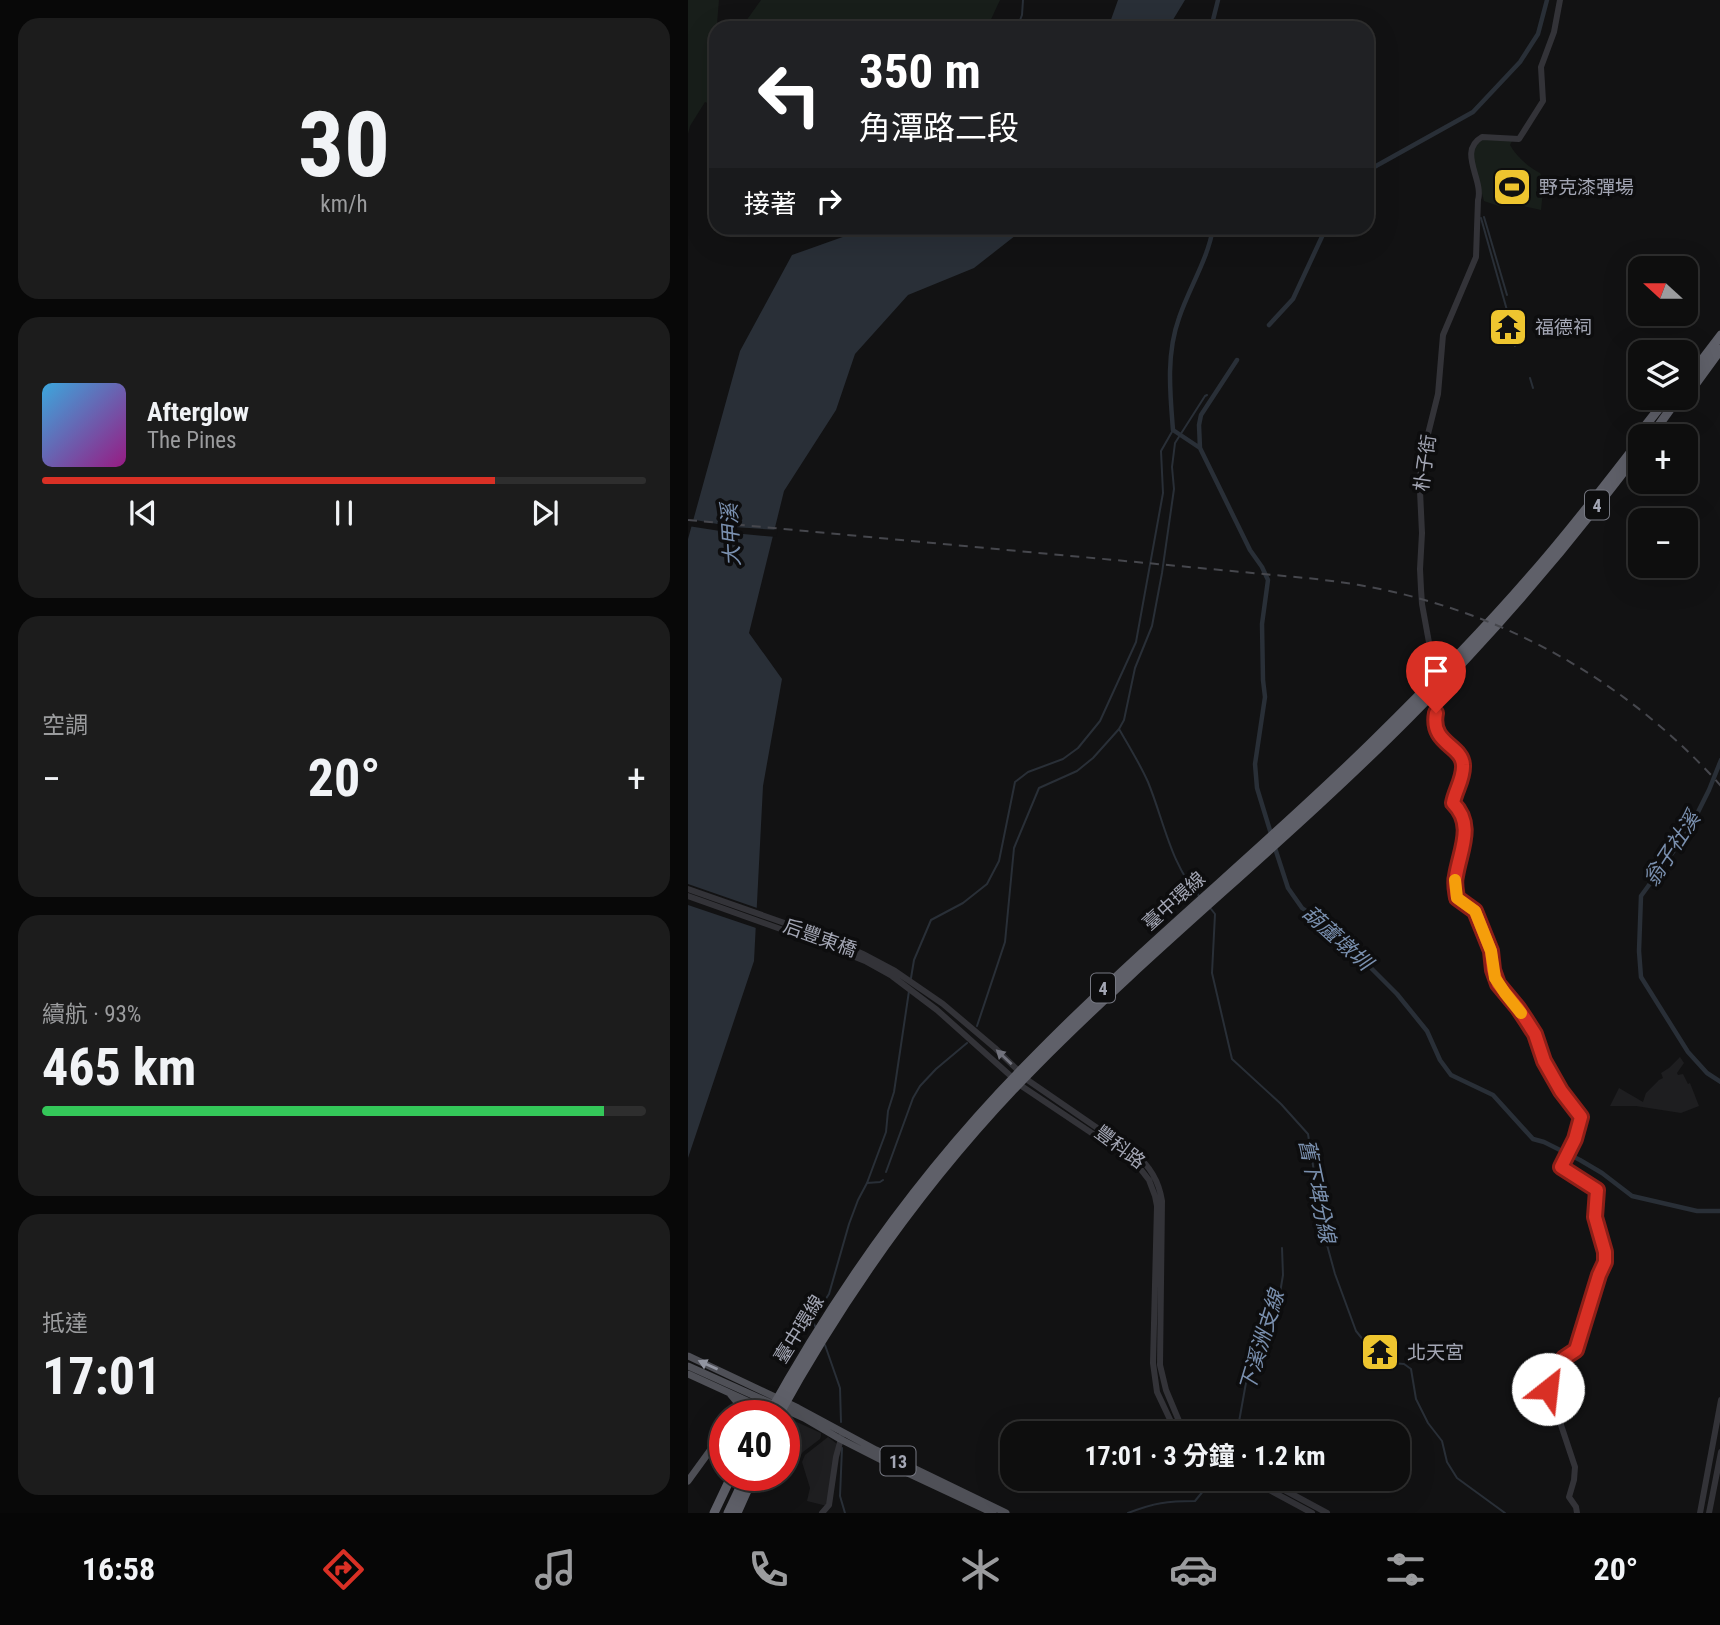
<!DOCTYPE html>
<html lang="zh-TW">
<head>
<meta charset="utf-8">
<style>
	body { margin:0; font-family:"Roboto Condensed","Noto Sans TC",sans-serif; background:#1c1c1c; color:#f1f3f6; height:100vh; display:flex; flex-direction:column; font-size:26px; white-space:nowrap }
	* { box-sizing:border-box; margin:0 }
	p { font-size:23px; color:#9b9c9e }
	.icon { flex:none; width:38px; height:38px; fill:none; stroke:currentColor; stroke-width:2; stroke-linecap:round; stroke-linejoin:round }
	.map { position:relative; flex:1; overflow:hidden }
	.sheet { display:flex; flex-direction:column; gap:18px; padding:18px; background:#080808; width:688px }
	.sheet>* { flex:none }
	.hud { position:absolute; left:21px; top:21px; width:665px; height:214px; border-radius:21px; box-shadow:0 7px 28px #0002,0 0 0 2px #2e2e2e; background:#202124; color:#fff; overflow:hidden }
	.needle { width:46px; rotate:291deg }
	.buttons { position:absolute; left:940px; top:256px; display:grid; gap:14px }
	.buttons a { display:grid; place-items:center; width:70px; height:70px; border-radius:14px; background:#0e0e0e; box-shadow:0 7px 28px #0002,0 0 0 2px #2e2e2e; font-size:35px }
	.speed { position:absolute; left:21px; top:1400px; display:flex; gap:14px; font-size:35px; font-weight:700; text-align:center }
	.speed>* { display:grid; place-content:center; width:91px; height:91px; border-radius:50%; background:#0e0e0e; box-shadow:0 7px 28px #0002,0 0 0 2px #2e2e2e; line-height:1 }
	.speed .limit { border:10px solid #d22; background:#fff; color:#111 }
	.pin { position:absolute; display:grid; place-items:center; width:60px; height:60px; color:#fff; margin:-72px -30px; border-radius:50% 50% 50% 0; rotate:-45deg; box-shadow:0 0 7px #0007 }
	.pin .icon { rotate:45deg }
	.me { position:absolute; width:77px; margin:-38px; rotate:29deg; stroke-linejoin:round; filter:drop-shadow(0 0 5px #0008) }
	.turn { display:flex; align-items:center; gap:24px; height:147px; padding:0 35px; font-size:32px }
	.turn .icon { width:91px; height:91px; stroke-width:2.5 }
	.turn b { display:block; font-size:49px; line-height:60px }
	.then { display:flex; align-items:center; height:66px; padding:0 35px; background:#0003; gap:14px; font-size:26px }
	.big { font-size:52px; font-weight:700; line-height:1.1 }
	.sheet .widget { flex:1; display:flex; flex-direction:column; justify-content:center; gap:10px; min-width:0; padding:0 24px; border-radius:21px; background:#1c1c1c }
	.sheet .dial { align-items:center; gap:0 }
	.dial b { font-size:91px; line-height:1 }
	.song { display:flex; align-items:center; gap:21px }
	.cover { width:84px; height:84px; border-radius:10px; background:linear-gradient(135deg,hsl(200 70% 55%),hsl(310 70% 35%)) }
	.played { height:7px; border-radius:4px; background:linear-gradient(90deg,#d93025 75%,#2e2e2e 75%) }
	.keys { display:flex; justify-content:space-around; direction:ltr }
	.heat { display:flex; justify-content:space-between; align-items:center; font-size:38px; direction:ltr }
	.charge { height:10px; border-radius:5px; background:linear-gradient(90deg,#34c759 93%,#2e2e2e 0) }
	.trip { position:absolute; left:312px; top:1421px; width:410px; height:70px; border-radius:21px; background:#0e0e0e; box-shadow:0 7px 28px #0002,0 0 0 2px #2e2e2e; font-weight:700; line-height:70px; text-align:center }
	.tabs { display:flex; height:112px; justify-content:space-around; align-items:center; background:#060606; color:#9b9c9e }
	.tabs .icon { width:49px; height:49px }
	.tabs .on { color:#d93025 }
	.tabs b { font-size:32px; color:#f1f3f6 }
	main { display:flex; flex:1; min-height:0 }
	.map>svg:first-child { display:block }
	.built { fill:#1e1e20 }
	.green { fill:#181e1a }
	.water { fill:#292f37 }
	.pier { fill:#121213 }
	.lines { fill:none; stroke-linecap:round; stroke-linejoin:round }
	.stream { stroke:#292f37; stroke-width:2 }
	.canal { stroke:#292f37; stroke-width:4.5 }
	.tertiary { stroke:#333338; stroke-width:6 }
	.primary { stroke:#4f5057; stroke-width:7 }
	.motorway { stroke:#5f6069; stroke-width:9 }
	.rail { stroke:#46474d; stroke-width:2; stroke-dasharray:9 7; stroke-linecap:butt }
	.oneway { fill:#71727c }
	.oneway2 { fill:#9295a1 }
	.route-casing { stroke:#8d1f18; stroke-width:18 }
	.route { stroke:#d93025; stroke-width:12 }
	.slow { stroke:#f59e0b; stroke-width:12 }
	.labels { text-anchor:middle; dominant-baseline:central; stroke-width:7; stroke-linejoin:round; paint-order:stroke }
	.shield { fill:#0d0d0e; stroke:#767882; stroke-width:2 }
	.shield-label { font-size:18px; font-weight:bold; fill:#a3a6b4 }
	.poi-label { font-size:19px; fill:#a3a6b4; stroke:#0d0d0e; text-anchor:start }
	.street-label { font-size:19px; fill:#a3a6b4; stroke:#0d0d0e }
	.water-label { font-size:21px; font-style:italic; fill:#7a90af; stroke:#0d0d0e }
</style>
</head>
<body>
<main>
<section class="sheet">
<div class="widget dial"><b>30</b><p>km/h</p></div>
<div class="widget">
<div class="song"><i class="cover"></i><div><b>Afterglow</b><p>The Pines</p></div></div>
<div class="played"></div>
<div class="keys"><svg class="icon" aria-label="previous" viewBox="0 0 24 24"><path d="M18 5L8 12l10 7zM5 5v14"/></svg><svg class="icon" aria-label="pause" viewBox="0 0 24 24"><path d="M8 5v14M16 5v14"/></svg><svg class="icon" aria-label="next" viewBox="0 0 24 24"><path d="M6 5l10 7-10 7zM19 5v14"/></svg></div>
</div>
<div class="widget"><p>空調</p>
<div class="heat"><a>−</a><b class="big">20°</b><a>+</a></div>
</div>
<div class="widget"><p>續航 · 93%</p><b class="big">465 km</b><div class="charge"></div></div>
<div class="widget"><p>抵達</p><b class="big">17:01</b></div>
</section>
<div class="map">
<svg width="1033" height="1513" viewBox="0 0 1033 1513">
	<rect width="100%" height="100%" fill="#121213"/>
	<path class="built" d="M992 1057 996 1063 989 1073 990 1075 995 1074 1000 1084 1002 1083 1011 1106 993 1113 948 1106H922L931 1088 955 1102 958 1093 971 1080 975 1078 973 1073 981 1068Z
		M102 1419 133 1433V1436L132 1439 115 1452 106 1464 96 1468V1423Z
		M140 1437 149 1444 139 1506 119 1501 122 1488 114 1462 117 1455Z"/>
	<path class="green" d="M0 0H31L27 48 28 107 17 102 2 126 0 134Z
		M73 0H312L299 28H53Z
		M795 138 824 141 822 145C829 157 840 167 852 173L856 182 853 210 822 203 811 206 796 201 785 161 787 145Z"/>
	<path class="water" d="M430 0H497L480 28H420Z
		M180 228H337L286 268 220 295 167 354 148 410 96 491 61 633 94 679 75 786 66 961 0 1158V539L52 351 104 255Z"/>
	<path class="pier" d="M2 519 46 527 90 530 88 537 45 533 0 526Z
		M0 884 72 909 71 929 0 905Z"/>
	<g class="lines">
		<path class="stream" d="M329 28 334 15 335 0
			M796 217 819 295
			M793 218 824 328 827 346
			M842 378 845 388
			M431 729C441 746 452 764 460 782 476 821 483 866 512 897
			M523 909 527 914 524 973 544 1059 593 1104 620 1134 636 1234 647 1274 668 1331 693 1362 716 1364 723 1369 728 1399 740 1423 754 1441 759 1462 769 1478 817 1513
			M223 978 226 960 243 920 275 903 299 884 311 861 327 782 340 772 375 759 390 748 412 721 448 642 475 493 473 451 485 430
			M289 1026 317 942 326 848 351 788 389 771 405 758 431 729 436 720 447 668 464 626 474 573 486 489 484 467 487 443 517 396 519 395
			M198 1172 225 1098 232 1086 248 1069 279 1043
			M179 1183 192 1182 195 1180
			M128 1328 124 1320 141 1294 161 1224 170 1200 179 1183 198 1132 200 1111 206 1092 221 991
			M137 1345 152 1388 153 1422
			M549 1433 559 1377 581 1331 592 1293 595 1275 594 1248
			M154 1448 152 1496 157 1513
			M440 1513C466 1503 479 1501 507 1501L525 1479"/>
		<path class="canal" d="M523 28 530 0
			M679 171 785 112 832 62 850 34 859 0
			M581 325 605 299 638 228
			M549 360 513 415 511 425 512 448 562 550 574 567 580 580 574 624 575 680 577 697 567 764 569 788 584 837
			M512 448 485 430C482 393 478 354 491 318 501 288 520 259 525 228
			M1033 760 1021 790 1001 830 953 896 951 951 953 977 1000 1052 1019 1073 1033 1082
			M586 845 600 888 614 908 643 928 709 994 739 1031 752 1060 763 1075 805 1095 845 1139 856 1142 892 1160 914 1173 944 1196 1009 1211H1033"/>
		<path class="tertiary" d="M746 670 728 688 744 703 748 713 746 726 749 732 773 758 775 766 765 803C787 825 772 850 768 876 766 883 768 891 769 898L787 911 803 951 805 962V970L810 984 830 1008 838 1020 847 1034 856 1061 873 1092 893 1117 887 1139 873 1167 909 1190 907 1217 917 1252V1262L911 1275 888 1350 876 1358 859 1383 887 1467 886 1480 881 1497 888 1507 889 1513
			M746 670 734 604 733 589 732 569 734 533 732 491 733 462 750 394 755 335 788 257 790 200C796 180 769 151 794 137L831 139 855 101 853 67 866 32 872 0
			M744 703 761 684 756 679
			M0 889 142 939 175 954 207 971 255 1004 307 1048 341 1081 447 1154C462 1166 471 1181 474 1201L472 1365 478 1390 491 1421 503 1433
			M0 896 140 946 177 961 204 976 249 1010 335 1087 447 1162 461 1180 467 1196 469 1206 465 1363 469 1392 486 1428 492 1433
			M561 1479 624 1513
			M576 1479 639 1513
			M134 1513 141 1505 148 1457 154 1435
			M1012 1513 1033 1400
			M1021 1513 1033 1452"/>
		<path class="primary" d="M0 1356 110 1408 188 1450 318 1513
			M0 1366 116 1418 152 1439 209 1468 305 1513
			M0 1374 68 1405 72 1416
			M43 1395 48 1401 51 1409 48 1416
			M0 1481 37 1430"/>
		<path class="motorway" d="M998 381 1033 335
			M998 397 1033 349
			M963 436 991 397
			M943 444 980 397
			M80 1416C151 1287 238 1166 342 1061 451 949 573 851 685 741 740 687 794 632 844 574 882 531 917 485 952 440
			M90 1416C160 1289 247 1168 349 1065 469 944 602 838 722 717 805 634 882 544 952 450
			M26 1513 44 1475
			M40 1513 58 1475
			M49 1513 66 1475"/>
		<path class="rail" d="M0 520 618 578C657 582 695 588 733 599 849 631 953 696 1033 786"/>
	</g>
	<defs><path id="oneway-solid" d="M-6-.8H1V-3.2L6.5 0L1 3.2V.8H-6Z" transform="scale(1.75)"/></defs>
	<use class="oneway" href="#oneway-solid" transform="translate(316 1057) rotate(-137)"/>
	<use class="oneway2" href="#oneway-solid" transform="translate(20 1365) rotate(-156)"/>
	<g class="lines">
		<defs>
			<path id="route" d="M748 713C742 744 774 745 775 765 776 778 767 791 765 803 787 825 772 850 768 876 766 883 768 891 769 898L787 911 803 951 805 970 810 984 830 1008 838 1020 847 1034 856 1061 873 1091 893 1117 887 1139 873 1167 909 1190 907 1217 917 1252V1262L911 1275 888 1350 876 1358 860 1382V1389"/>
		</defs>
		<use href="#route" class="route-casing"/>
		<use href="#route" class="route"/>
		<path class="slow" d="M767 880 769 898 787 911 803 951 807 978 817 993 833 1013"/>
	</g>
	<defs>
		<symbol id="stadium-square" viewBox="-11 -11 22 22"><rect x="-9" y="-9" width="18" height="18" rx="4" fill="#eec52f" stroke="#0d0d0e"/><path d="M0-5a6.5 5 0 1 0 0 10a6.5 5 0 1 0 0-10ZM-3.5-1.8h7v3.6h-7Z" fill="#111"/></symbol>
		<symbol id="temple-square" viewBox="-11 -11 22 22"><rect x="-9" y="-9" width="18" height="18" rx="4" fill="#eec52f" stroke="#0d0d0e"/><path d="M0-6L5-2H3V0L6.5 2.5H4V6H1.5V3h-3V6H-4V2.5H-6.5L-3 0V-2H-5Z" fill="#111"/></symbol>
	</defs>
	<g fill-rule="evenodd">
		<use href="#stadium-square" x="802" y="165" width="44" height="44"/>
		<use href="#temple-square" x="798" y="305" width="44" height="44"/>
		<use href="#temple-square" x="670" y="1330" width="44" height="44"/>
	</g>
	<g class="labels">
		<g class="shield">
			<rect x="897" y="490.5" width="24" height="29" rx="5"/>
			<rect x="403" y="973.5" width="24" height="29" rx="5"/>
			<rect x="192.5" y="1446.5" width="35" height="29" rx="5"/>
		</g>
		<g class="shield-label">
			<text x="909" y="505">4</text>
			<text x="415" y="988">4</text>
			<text x="210" y="1461">13</text>
		</g>
		<g class="poi-label">
			<text x="851" y="187">野克漆彈場</text>
			<text x="847" y="327">福德祠</text>
			<text x="719" y="1352">北天宮</text>
		</g>
		<g class="street-label">
			<text transform="translate(737 463) rotate(-82)">朴子街</text>
			<text transform="translate(486 901) rotate(-42)">臺中環線</text>
			<text transform="translate(132 938) rotate(20)">后豐東橋</text>
			<text transform="translate(432 1147) rotate(37)">豐科路</text>
			<text transform="translate(111 1329) rotate(-58)">臺中環線</text>
		</g>
		<g class="water-label">
			<text transform="translate(43 535) rotate(-93)">大甲溪</text>
			<text transform="translate(984 849) rotate(-57)">翁子社溪</text>
			<text transform="translate(649 938) rotate(42)">葫蘆墩圳</text>
			<text transform="translate(629 1191) rotate(78)">舊下埤分線</text>
			<text transform="translate(574 1341) rotate(-73)">下溪洲支線</text>
		</g>
	</g>
</svg>
<div class="buttons">
<a><svg class="needle" viewBox="-14 -14 28 28"><path d="M0-13l5 13h-10z" fill="#e53935"/><path d="M0 13l5-13h-10z" fill="#9b9c9e"/></svg></a>
<a><svg class="icon" aria-label="layers" viewBox="0 0 24 24"><path d="M12 4l9 5-9 5-9-5zM3 14l9 5 9-5"/></svg></a>
<a>+</a>
<a>−</a>
</div>
<div class="speed"><div class="limit">40</div></div>
<div class="pin" style="left:748px;top:713px;background:#d93025"><svg class="icon" aria-label="arrive" viewBox="0 0 24 24"><path d="M6 21V4h12l-3 4 3 4H6"/></svg></div>
<svg class="me" style="left:860px;top:1389px" viewBox="-20 -20 40 40"><circle r="19" fill="#fff"/><path d="M0-13L10 11 0 6-10 11z" fill="#d93025"/></svg>
<div class="trip">17:01 · 3 分鐘 · 1.2 km</div>
<div class="hud">
<div class="turn"><svg class="icon" aria-label="left" viewBox="0 0 24 24"><path d="M17 20v-9H6M10 6l-5 5 5 5"/></svg><div><b>350 m</b>角潭路二段</div></div>
<div class="then">接著<svg class="icon" aria-label="right" viewBox="0 0 24 24"><path d="M7 20v-9h11M14 6l5 5-5 5"/></svg></div>
</div>
</div>
</main>
<nav class="tabs">
<b>16:58</b>
<svg class="icon on" aria-label="directions" viewBox="0 0 24 24"><path d="M12 3l9 9-9 9-9-9zM9 14v-3h6M13 9l2 2-2 2"/></svg>
<svg class="icon" aria-label="music" viewBox="0 0 24 24"><path d="M9 18V5l10-2v13"/><circle cx="6" cy="18" r="3"/><circle cx="16" cy="16" r="3"/></svg>
<svg class="icon" aria-label="phone" viewBox="0 0 24 24"><path d="M5 4h4l2 5-3 2q2 4 5 5l2-3 5 2v4C11 20 4 13 5 4z"/></svg>
<svg class="icon" aria-label="climate" viewBox="0 0 24 24"><path d="M12 3v18M4 7l16 10M4 17L20 7"/></svg>
<svg class="icon" aria-label="car" viewBox="0 0 24 24"><path d="M5 17H2v-5l4-1 3-4h7l3 4 3 1v5h-3M9 17h6M6 11h13"/><circle cx="7" cy="17" r="2"/><circle cx="17" cy="17" r="2"/></svg>
<svg class="icon" aria-label="filters" viewBox="0 0 24 24"><path d="M4 7h16M4 17h16"/><circle cx="9" cy="7" r="2"/><circle cx="15" cy="17" r="2"/></svg>
<b>20°</b>
</nav>
</body>
</html>
